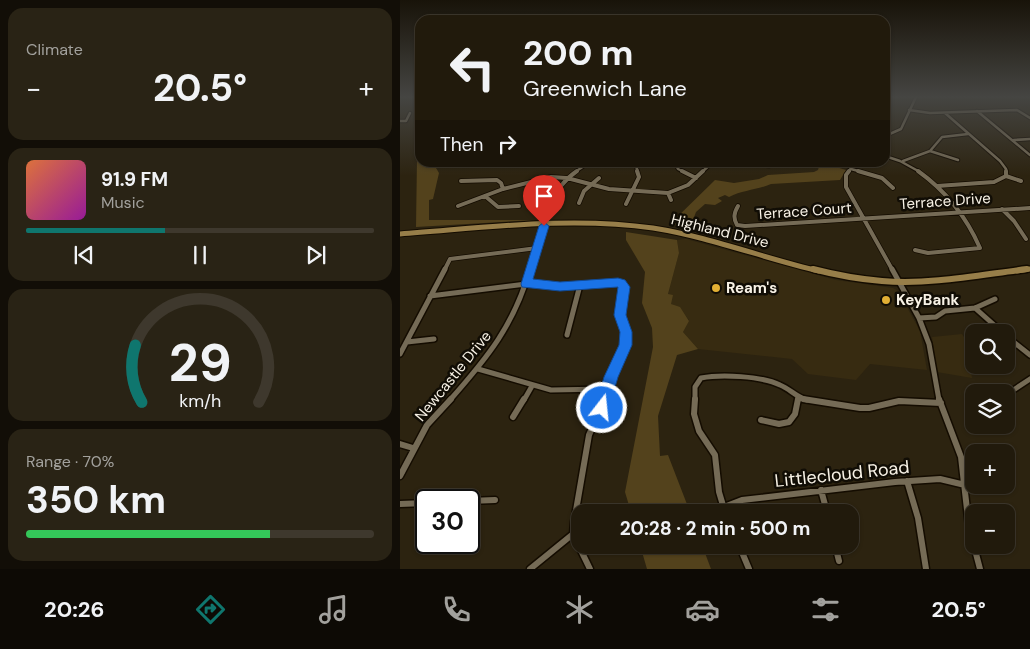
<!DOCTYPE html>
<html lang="en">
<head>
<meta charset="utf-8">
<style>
	body { margin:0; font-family:"DM Sans",sans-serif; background:#292315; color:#f1f3f6; height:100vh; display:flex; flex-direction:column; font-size:19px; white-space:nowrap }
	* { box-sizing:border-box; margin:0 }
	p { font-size:16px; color:#a2a19d }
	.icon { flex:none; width:28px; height:28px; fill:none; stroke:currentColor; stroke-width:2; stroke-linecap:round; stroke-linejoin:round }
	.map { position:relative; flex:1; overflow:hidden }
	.details { display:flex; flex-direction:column; gap:8px; padding:8px; background:#120e07; width:400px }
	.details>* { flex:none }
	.top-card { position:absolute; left:15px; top:15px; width:475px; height:152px; border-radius:15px; box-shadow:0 1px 4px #0004,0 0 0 1px #3e382d; background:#211a0c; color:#f1f3f6; overflow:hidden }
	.buttons { position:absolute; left:565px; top:324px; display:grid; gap:10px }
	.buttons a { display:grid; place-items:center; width:50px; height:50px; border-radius:10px; background:#211a0c; box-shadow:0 1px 4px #0004,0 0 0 1px #3e382d; font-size:25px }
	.speed { position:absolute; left:15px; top:489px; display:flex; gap:10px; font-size:25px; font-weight:700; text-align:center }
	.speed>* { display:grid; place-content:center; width:65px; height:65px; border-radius:50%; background:#211a0c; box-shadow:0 1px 4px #0004,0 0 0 1px #3e382d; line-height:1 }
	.speed .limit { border:2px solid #111; border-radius:8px; background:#fff; color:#111 }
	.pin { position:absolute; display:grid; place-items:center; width:42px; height:42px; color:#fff; margin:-51px -21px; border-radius:50% 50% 50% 0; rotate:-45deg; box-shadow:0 0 5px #0007 }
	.pin .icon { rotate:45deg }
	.me { position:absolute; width:55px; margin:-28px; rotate:16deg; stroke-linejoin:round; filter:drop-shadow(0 0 4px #0008) }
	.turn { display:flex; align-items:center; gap:18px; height:105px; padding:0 25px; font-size:22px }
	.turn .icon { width:65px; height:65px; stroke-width:2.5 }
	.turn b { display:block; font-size:35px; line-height:42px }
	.then { display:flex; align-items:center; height:48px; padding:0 25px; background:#0003; gap:10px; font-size:19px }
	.big { font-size:38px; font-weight:700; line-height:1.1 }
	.details .widget { flex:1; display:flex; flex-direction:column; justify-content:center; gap:8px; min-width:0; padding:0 18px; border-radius:15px; background:#292315 }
	.details .dial { align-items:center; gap:0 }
	.dial svg { height:130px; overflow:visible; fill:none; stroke:#3e382d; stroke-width:7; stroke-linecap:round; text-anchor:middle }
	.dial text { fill:#f1f3f6; stroke:none }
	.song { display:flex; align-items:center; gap:15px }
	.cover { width:60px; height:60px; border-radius:8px; background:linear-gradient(135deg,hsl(20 70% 55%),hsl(300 70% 35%)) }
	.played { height:5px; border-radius:2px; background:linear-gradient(90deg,#0f766e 40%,#3e382d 40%) }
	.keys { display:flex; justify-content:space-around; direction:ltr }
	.heat { display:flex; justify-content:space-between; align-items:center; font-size:28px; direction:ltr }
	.charge { height:8px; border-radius:4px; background:linear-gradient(90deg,#34c759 70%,#3e382d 0) }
	.trip { position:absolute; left:171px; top:504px; width:288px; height:50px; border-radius:15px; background:#211a0c; box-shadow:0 1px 4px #0004,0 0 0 1px #3e382d; font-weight:700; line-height:50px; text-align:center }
	.menu { display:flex; height:80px; justify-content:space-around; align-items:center; background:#0d0a05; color:#a2a19d }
	.menu .icon { width:35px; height:35px }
	.menu .on { color:#0f766e }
	.menu b { font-size:22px; color:#f1f3f6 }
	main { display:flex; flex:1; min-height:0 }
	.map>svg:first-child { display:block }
	.built { fill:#372b11 }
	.green { fill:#53421c }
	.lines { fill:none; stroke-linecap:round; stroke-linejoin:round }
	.minor-far3-casing { stroke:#140c00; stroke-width:4.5 }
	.minor-far2-casing { stroke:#140c00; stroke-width:5.5 }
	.minor-far1-casing { stroke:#140c00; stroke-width:8 }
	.minor-casing { stroke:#140c00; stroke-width:9 }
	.major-far1-casing { stroke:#140c00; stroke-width:7 }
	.major-casing { stroke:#140c00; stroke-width:9 }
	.minor-far3 { stroke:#756b56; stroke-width:2.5 }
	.minor-far2 { stroke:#756b56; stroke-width:4 }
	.minor-far1 { stroke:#756b56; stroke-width:5 }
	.minor { stroke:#756b56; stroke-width:6 }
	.major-far1 { stroke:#977e49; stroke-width:5 }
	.major { stroke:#977e49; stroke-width:6 }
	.route { fill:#1a73e8; stroke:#114b97 }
	.poi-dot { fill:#e2af34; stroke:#110d05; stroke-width:2 }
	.labels { text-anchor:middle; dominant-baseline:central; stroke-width:5; stroke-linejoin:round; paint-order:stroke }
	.street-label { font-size:15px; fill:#f8f2e6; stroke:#110d05 }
	.poi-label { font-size:15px; font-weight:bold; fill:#f8f2e6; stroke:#110d05; text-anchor:start }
	.near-street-label { font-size:18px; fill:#f8f2e6; stroke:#110d05 }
</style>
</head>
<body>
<main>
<section class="details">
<div class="widget"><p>Climate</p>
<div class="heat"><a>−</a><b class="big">20.5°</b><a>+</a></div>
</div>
<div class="widget">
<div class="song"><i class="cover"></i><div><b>91.9 FM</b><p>Music</p></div></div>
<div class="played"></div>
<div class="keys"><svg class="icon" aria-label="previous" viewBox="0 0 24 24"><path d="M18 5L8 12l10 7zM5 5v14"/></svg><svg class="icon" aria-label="pause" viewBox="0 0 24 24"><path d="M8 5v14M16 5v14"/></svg><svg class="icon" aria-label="next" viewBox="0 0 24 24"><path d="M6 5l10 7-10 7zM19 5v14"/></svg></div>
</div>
<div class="widget dial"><svg viewBox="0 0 100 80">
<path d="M14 69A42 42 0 1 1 86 69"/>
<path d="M14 69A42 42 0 0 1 10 34" stroke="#0f766e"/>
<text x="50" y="56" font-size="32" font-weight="700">29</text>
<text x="50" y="72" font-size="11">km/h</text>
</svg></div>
<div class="widget"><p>Range · 70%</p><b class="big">350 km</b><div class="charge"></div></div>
</section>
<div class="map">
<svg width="630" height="569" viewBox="0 0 630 569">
	<rect width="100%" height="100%" fill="#2c2310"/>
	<path class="built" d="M286 239 436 280 493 288 498 291 520 331 527 370 470 364 456 380 408 374 392 359 298 349 283 332 289 320 281 310 271 304 268 294 279 253 277 240Z
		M562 334 569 345 570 366 572 378 537 372 532 337Z"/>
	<path class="green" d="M20 136V162L33 163 39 173 33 199 29 200V220H135L16 227 17 159Z
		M420 163H438L436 167 446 170 440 180 371 184C357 190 343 190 329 197L325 195 318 198 322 201 315 205 305 204 296 212 290 228 269 225 315 180 334 183 359 179 368 175 414 172 418 170Z
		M226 232 277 240 279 253 268 294 273 295 271 304 280 307 289 321 283 332 298 349 277 355 258 416 260 456 268 455 290 512H231L225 492 253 347 252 328 242 303 245 272 226 240Z
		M240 545H302L311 569H247Z"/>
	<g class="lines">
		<defs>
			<path id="minor-far3" d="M509 110 530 113 617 110 630 118
				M577 111 630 155
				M545 113 600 161 606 169V172
				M0 121H6L10 113
				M485 136 501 129 516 97
				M614 140 630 139
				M530 151 558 160
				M485 156 500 161 520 172
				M503 161 530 151 542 137 568 134
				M274 162 278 169 284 172
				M353 162 354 165 369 166 385 162
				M235 163 238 172
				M451 169 462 172
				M175 172 190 162
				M302 172 313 162
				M448 172 456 162"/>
			<path id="minor-far2" d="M282 171 296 178
				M449 171 446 175V187L493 271
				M458 171 482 178 493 188
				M606 171V176
				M606 176 621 181
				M61 181 97 180 101 183 103 189
				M537 186 594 182 606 176
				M268 193 271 200
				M85 196 98 207 119 206
				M179 203 184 191 199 178
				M226 204 239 177 237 171
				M58 206 103 189 151 177 167 178 209 189 268 193 288 185 303 171
				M338 206C334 213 333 218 337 225L345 226 630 208
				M602 209 614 221 626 239
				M515 250 528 253 580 248C566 216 546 191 518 171
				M44 271 50 259 137 248
				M130 271C140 237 145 192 177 171"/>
			<path id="minor-far1" d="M492 269 519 318 529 344 539 400
				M30 296 134 283 161 287 218 282 223 285 220 315 226 332 225 345 211 377 204 400
				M575 308 602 332
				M519 318 536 317 545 311 575 308 595 299
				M167 335 180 285
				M606 336 630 355
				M7 342 34 339
				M0 354 45 269
				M78 369 151 390 207 389
				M615 389 630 379
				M50 400C88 357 114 325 130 269
				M124 400 132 386
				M295 400V387L301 378C321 374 361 376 380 385 390 389 396 397 407 400
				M398 400V397"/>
			<path id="minor" d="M295 399 294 414 299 431 315 455 319 492 325 512
				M403 399 460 408H469L499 401 541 403
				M539 399 561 457 569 527 580 569
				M113 417 124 399
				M361 420 379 424 389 422 395 414 398 399
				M0 444 13 448
				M0 476 27 425 51 399
				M507 481 518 518 526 569
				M421 490 427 512
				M69 501 95 500
				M0 504 26 503
				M324 507 342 500 495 482 540 479 565 485
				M339 545 349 569
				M435 545 439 561
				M130 569 173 534
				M190 569 173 534 174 522 189 435 205 399"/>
			<path id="major-far1" d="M0 234C83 228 170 216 253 228 310 237 363 258 419 271
				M617 271 630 269"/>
			<path id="major" d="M413 269C436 275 458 279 482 281 530 285 579 275 627 269"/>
		</defs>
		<use href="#minor-far3" class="minor-far3-casing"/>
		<use href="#minor-far2" class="minor-far2-casing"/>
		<use href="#minor-far1" class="minor-far1-casing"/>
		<use href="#minor" class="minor-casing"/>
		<use href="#major-far1" class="major-far1-casing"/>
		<use href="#major" class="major-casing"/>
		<use href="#minor-far3" class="minor-far3"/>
		<use href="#minor-far2" class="minor-far2"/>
		<use href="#minor-far1" class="minor-far1"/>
		<use href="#minor" class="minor"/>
		<use href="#major-far1" class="major-far1"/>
		<use href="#major" class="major"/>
	</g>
	<linearGradient id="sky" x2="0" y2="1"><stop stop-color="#181309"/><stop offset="0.55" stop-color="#454542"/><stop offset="1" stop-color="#454542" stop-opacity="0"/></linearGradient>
	<rect width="630" height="176" fill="url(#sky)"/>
	<path class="route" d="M144 222 149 226 133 279 160 282 218 278 225 280 230 287 226 315 232 332V345L218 377 209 408 207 413 202 415 197 413 195 408 204 377 219 345 220 332 214 315 218 287 160 291 122 287 121 284 139 226Z"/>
	<g class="poi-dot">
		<circle cx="316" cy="288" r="5"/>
		<circle cx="486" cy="300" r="5"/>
	</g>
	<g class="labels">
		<g class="street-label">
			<text transform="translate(545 201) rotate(-4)">Terrace Drive</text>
			<text transform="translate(404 211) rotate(-4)">Terrace Court</text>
			<text transform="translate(320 231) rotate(14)">Highland Drive</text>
			<text transform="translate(53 376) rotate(-51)">Newcastle Drive</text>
		</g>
		<g class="poi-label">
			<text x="326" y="288">Ream's</text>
			<text x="496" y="300">KeyBank</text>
		</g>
		<g class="near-street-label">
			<text transform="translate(442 474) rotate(-6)">Littlecloud Road</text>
		</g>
	</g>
</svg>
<div class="buttons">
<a><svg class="icon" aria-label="search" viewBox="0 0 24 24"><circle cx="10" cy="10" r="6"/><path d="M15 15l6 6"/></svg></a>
<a><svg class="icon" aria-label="layers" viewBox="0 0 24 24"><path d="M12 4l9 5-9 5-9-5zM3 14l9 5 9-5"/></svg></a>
<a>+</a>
<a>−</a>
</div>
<div class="speed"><div class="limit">30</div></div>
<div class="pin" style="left:144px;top:226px;background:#d93025"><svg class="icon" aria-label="arrive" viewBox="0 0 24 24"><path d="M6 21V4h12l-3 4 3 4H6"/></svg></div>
<svg class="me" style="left:202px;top:408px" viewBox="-20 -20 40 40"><circle r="17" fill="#1a73e8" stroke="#fff" stroke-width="3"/><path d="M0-11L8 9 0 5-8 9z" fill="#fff"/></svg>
<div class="trip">20:28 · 2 min · 500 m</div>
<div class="top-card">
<div class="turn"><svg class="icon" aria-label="left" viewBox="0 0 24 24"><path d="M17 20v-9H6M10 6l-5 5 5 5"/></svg><div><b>200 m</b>Greenwich Lane</div></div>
<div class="then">Then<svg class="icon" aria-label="right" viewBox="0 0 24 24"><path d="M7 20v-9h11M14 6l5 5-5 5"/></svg></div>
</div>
</div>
</main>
<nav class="menu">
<b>20:26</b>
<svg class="icon on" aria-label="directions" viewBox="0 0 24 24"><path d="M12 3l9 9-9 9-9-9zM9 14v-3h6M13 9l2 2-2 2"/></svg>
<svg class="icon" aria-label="music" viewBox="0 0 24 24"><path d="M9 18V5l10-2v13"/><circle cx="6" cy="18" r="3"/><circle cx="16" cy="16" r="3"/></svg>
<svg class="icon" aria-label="phone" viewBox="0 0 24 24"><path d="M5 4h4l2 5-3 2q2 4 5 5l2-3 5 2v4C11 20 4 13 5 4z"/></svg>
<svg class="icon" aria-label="climate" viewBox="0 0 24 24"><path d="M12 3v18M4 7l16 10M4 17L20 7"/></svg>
<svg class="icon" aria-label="car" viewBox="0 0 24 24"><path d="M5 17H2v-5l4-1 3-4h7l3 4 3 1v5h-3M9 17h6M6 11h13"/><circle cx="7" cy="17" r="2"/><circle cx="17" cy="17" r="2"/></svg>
<svg class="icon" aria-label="filters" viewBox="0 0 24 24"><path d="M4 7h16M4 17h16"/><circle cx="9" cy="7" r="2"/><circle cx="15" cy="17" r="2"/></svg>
<b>20.5°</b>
</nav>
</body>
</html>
